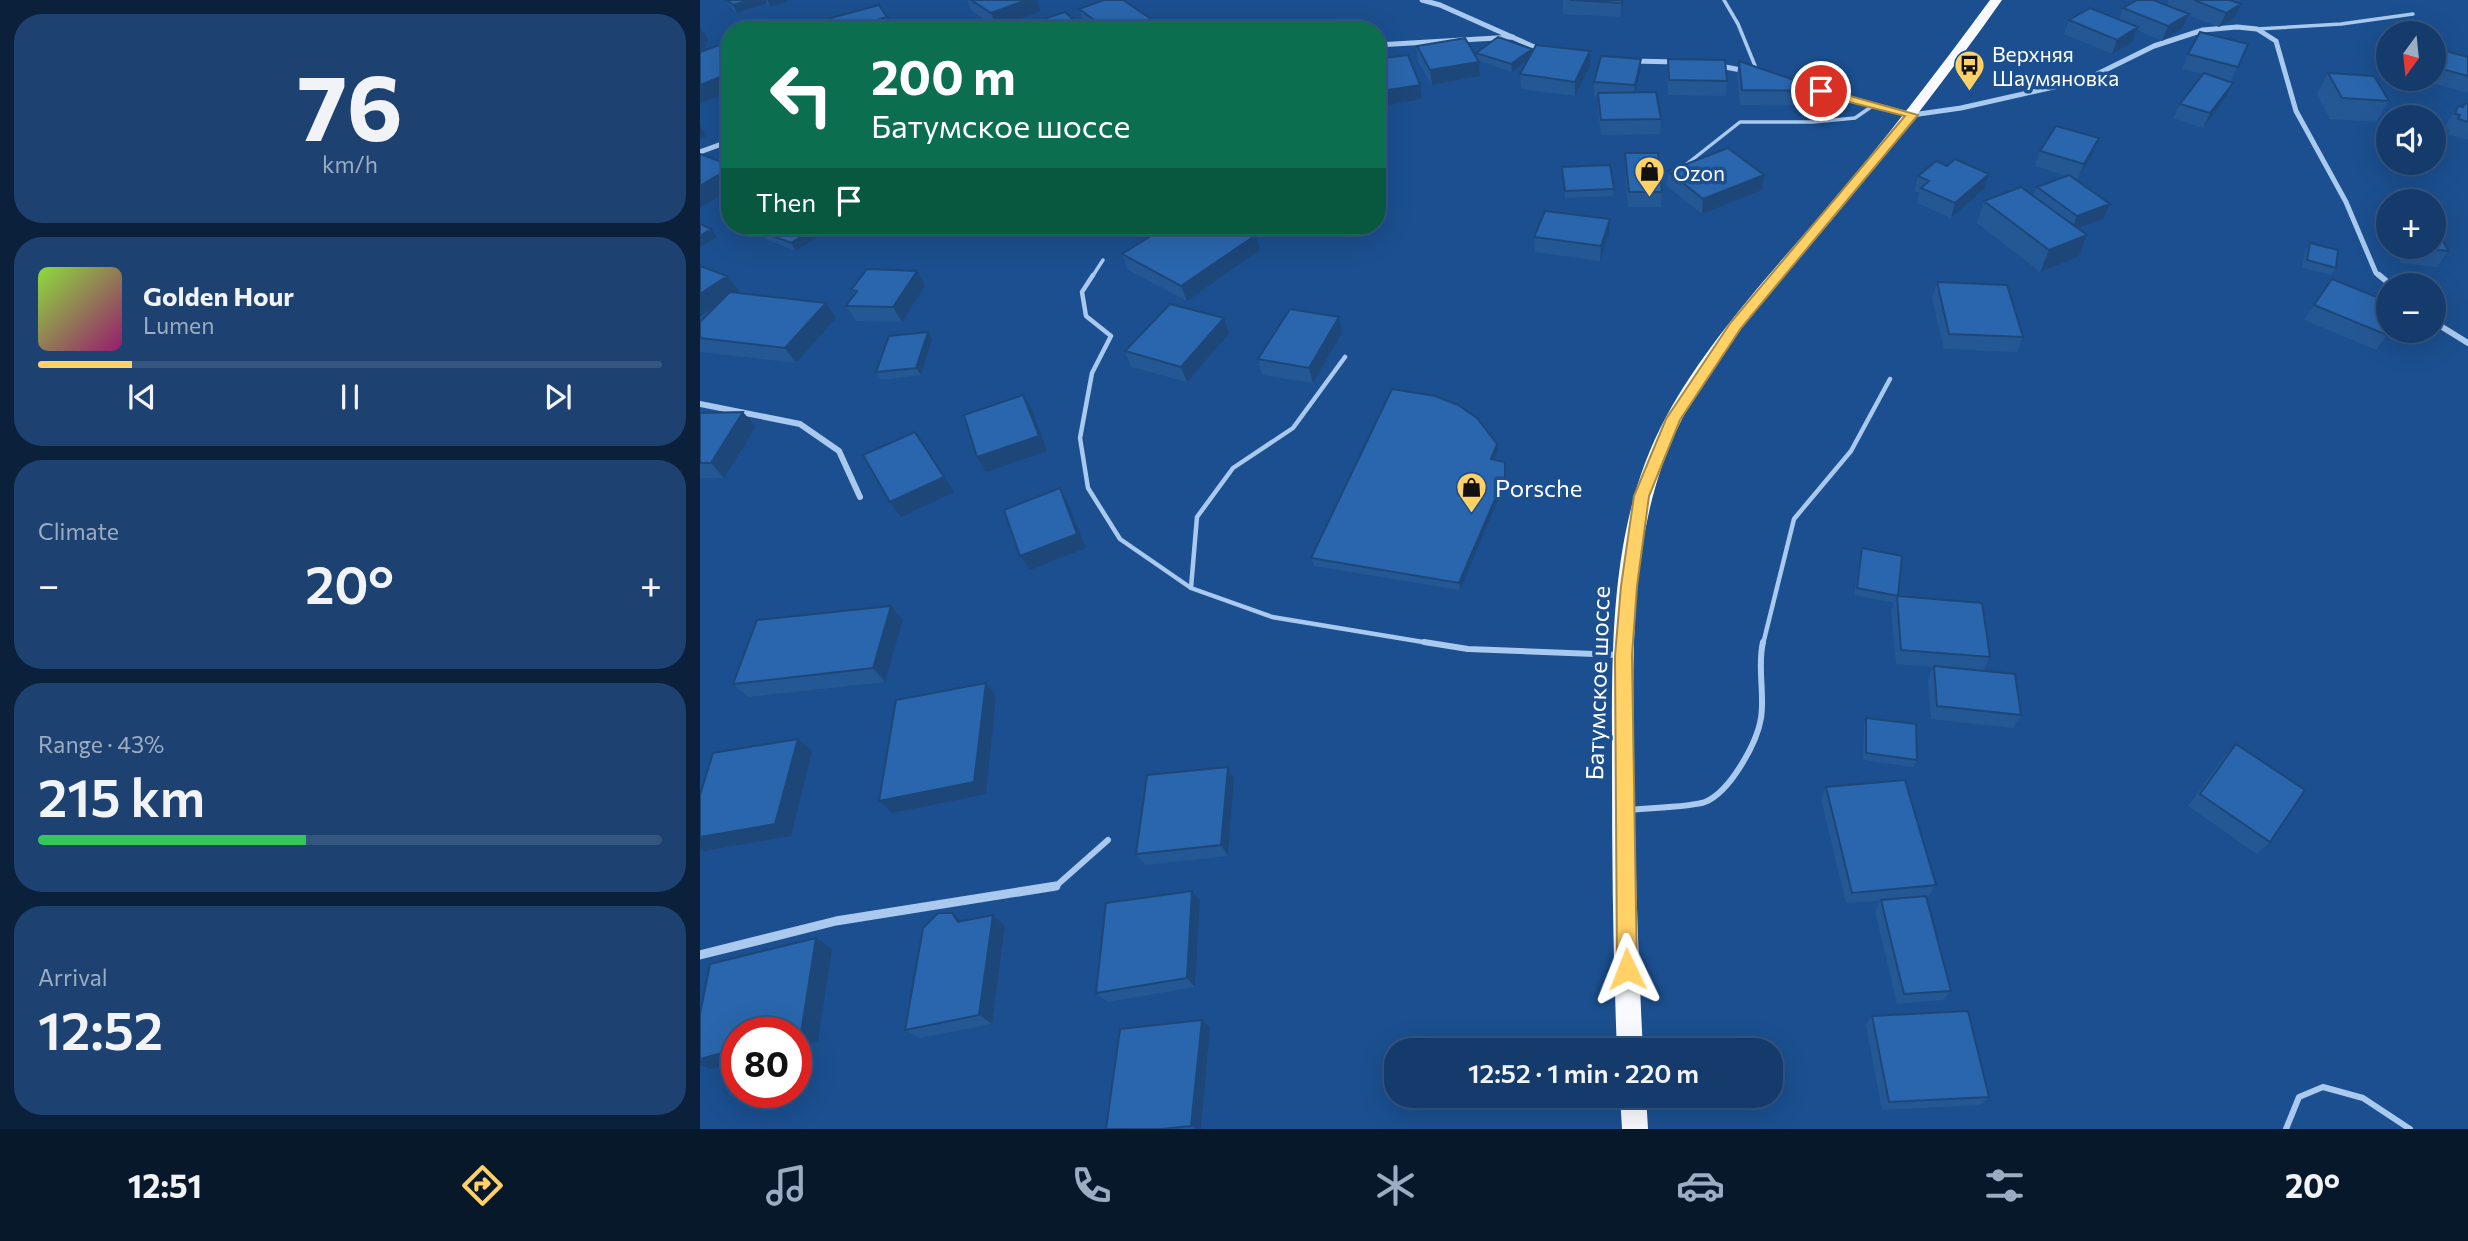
<!DOCTYPE html>
<html lang="en">
<head>
<meta charset="utf-8">
<style>
	body { margin:0; font-family:Commissioner,sans-serif; background:#1d4271; color:#f1f3f6; height:100vh; display:flex; flex-direction:column; font-size:26px; white-space:nowrap }
	* { box-sizing:border-box; margin:0 }
	p { font-size:23px; color:#9dadc1 }
	.icon { flex:none; width:38px; height:38px; fill:none; stroke:currentColor; stroke-width:2; stroke-linecap:round; stroke-linejoin:round }
	.map { position:relative; flex:1; overflow:hidden }
	.drawer { display:flex; flex-direction:column; gap:14px; padding:14px; background:#0b203b; width:700px }
	.drawer>* { flex:none }
	.top-card { position:absolute; left:21px; top:21px; width:665px; height:214px; border-radius:28px; box-shadow:0 7px 28px #0002,0 0 0 2px #33557e; background:#0b6e4f; color:#fff; overflow:hidden }
	.needle { width:46px; rotate:195deg }
	.buttons { position:absolute; left:1676px; top:21px; display:grid; gap:14px }
	.buttons a { display:grid; place-items:center; width:70px; height:70px; border-radius:50%; background:#143b6b; box-shadow:0 7px 28px #0002,0 0 0 2px #33557e; font-size:35px }
	.speed { position:absolute; left:21px; top:1017px; display:flex; gap:14px; font-size:35px; font-weight:700; text-align:center }
	.speed>* { display:grid; place-content:center; width:91px; height:91px; border-radius:50%; background:#143b6b; box-shadow:0 7px 28px #0002,0 0 0 2px #33557e; line-height:1 }
	.speed .limit { border:10px solid #d22; background:#fff; color:#111 }
	.pin { position:absolute; display:grid; place-items:center; width:60px; height:60px; color:#fff; margin:-30px; border:4px solid #fff; border-radius:50%; box-shadow:0 2px 7px #0007 }
	.me { position:absolute; width:77px; margin:-38px; rotate:358deg; stroke-linejoin:round; filter:drop-shadow(0 0 5px #0008) }
	.turn { display:flex; align-items:center; gap:24px; height:147px; padding:0 35px; font-size:32px }
	.turn .icon { width:91px; height:91px; stroke-width:2.5 }
	.turn b { display:block; font-size:49px; line-height:60px }
	.then { display:flex; align-items:center; height:66px; padding:0 35px; background:#0003; gap:14px; font-size:26px }
	.big { font-size:52px; font-weight:600; line-height:1.1 }
	.drawer .card { flex:1; display:flex; flex-direction:column; justify-content:center; gap:10px; min-width:0; padding:0 24px; border-radius:28px; background:#1d4271 }
	.drawer .dial { align-items:center; gap:0 }
	.dial b { font-size:91px; line-height:1 }
	.song { display:flex; align-items:center; gap:21px }
	.cover { width:84px; height:84px; border-radius:10px; background:linear-gradient(135deg,hsl(90 70% 55%),hsl(320 70% 35%)) }
	.played { height:7px; border-radius:4px; background:linear-gradient(90deg,#ffd166 15%,#33557e 15%) }
	.keys { display:flex; justify-content:space-around; direction:ltr }
	.heat { display:flex; justify-content:space-between; align-items:center; font-size:38px; direction:ltr }
	.charge { height:10px; border-radius:5px; background:linear-gradient(90deg,#34c759 43%,#33557e 0) }
	.trip { position:absolute; left:684px; top:1038px; width:399px; height:70px; border-radius:28px; background:#143b6b; box-shadow:0 7px 28px #0002,0 0 0 2px #33557e; font-weight:600; line-height:70px; text-align:center }
	.tabs { display:flex; height:112px; justify-content:space-around; align-items:center; background:#08182b; color:#9dadc1 }
	.tabs .icon { width:49px; height:49px }
	.tabs .on { color:#ffd166 }
	.tabs b { font-size:32px; color:#f1f3f6 }
	main { display:flex; flex:1; min-height:0 }
	.map>svg:first-child { display:block }
	.lines { fill:none; stroke-linecap:round; stroke-linejoin:round }
	.service-far2 { stroke:#a9c9ee; stroke-width:3.5 }
	.service-far1 { stroke:#a9c9ee; stroke-width:4.5 }
	.service { stroke:#a9c9ee; stroke-width:6 }
	.minor-far2 { stroke:#a9c9ee; stroke-width:5 }
	.minor-far1 { stroke:#a9c9ee; stroke-width:6 }
	.minor { stroke:#a9c9ee; stroke-width:9 }
	.trunk { fill:#f8faff; fill-rule:evenodd }
	.wall { fill:#245895 }
	.shaded-wall { fill:#1d4779 }
	.building { fill:#2a66ad; stroke:#1d4779; stroke-width:2 }
	.route { fill:#ffd166; stroke:#a68842; stroke-width:2 }
	.labels { text-anchor:middle; dominant-baseline:central; stroke-width:7; stroke-linejoin:round; paint-order:stroke }
	.far-poi-label { font-size:21px; fill:#fff; stroke:#1b4f8f; text-anchor:start }
	.poi-label { font-size:24px; fill:#fff; stroke:#1b4f8f; text-anchor:start }
	.street-label { font-size:24px; fill:#fff; stroke:#1b4f8f }
</style>
</head>
<body>
<main>
<section class="drawer">
<div class="card dial"><b>76</b><p>km/h</p></div>
<div class="card">
<div class="song"><i class="cover"></i><div><b>Golden Hour</b><p>Lumen</p></div></div>
<div class="played"></div>
<div class="keys"><svg class="icon" aria-label="previous" viewBox="0 0 24 24"><path d="M18 5L8 12l10 7zM5 5v14"/></svg><svg class="icon" aria-label="pause" viewBox="0 0 24 24"><path d="M8 5v14M16 5v14"/></svg><svg class="icon" aria-label="next" viewBox="0 0 24 24"><path d="M6 5l10 7-10 7zM19 5v14"/></svg></div>
</div>
<div class="card"><p>Climate</p>
<div class="heat"><a>−</a><b class="big">20°</b><a>+</a></div>
</div>
<div class="card"><p>Range · 43%</p><b class="big">215 km</b><div class="charge"></div></div>
<div class="card"><p>Arrival</p><b class="big">12:52</b></div>
</section>
<div class="map">
<svg width="1768" height="1129" viewBox="0 0 1768 1129">
	<rect width="100%" height="100%" fill="#1b4f8f"/>
	<g class="lines">
		<path class="service-far2" d="M1024 0 1038 24 1058 73
			M1557 29 1641 24 1713 14
			M983 167 1040 122H1113L1155 118 1174 105
			M392 277 403 260"/>
		<path class="service-far1" d="M393 275 382 292 386 316 411 336 392 373 380 438 388 488 420 539 491 588 572 617 735 644
			M491 588 497 517 533 468 593 428 645 357
			M1063 644 1094 519 1151 451 1190 379"/>
		<path class="service" d="M724 642 768 649 920 655
			M929 810C946 808 992 807 1005 802 1030 792 1057 743 1061 718 1065 693 1057 667 1063 642
			M356 886 408 840
			M1586 1129 1599 1097 1623 1087 1663 1098 1710 1129"/>
		<path class="minor-far2" d="M722 0 740 5 841 50
			M677 45 813 37
			M932 61 977 62
			M1020 66 1046 71
			M1118 90 1212 115 1261 108 1385 80 1454 46 1503 30 1537 27 1557 29 1576 41 1596 111 1646 202 1676 273 1681 277
			M0 152 30 141"/>
		<path class="minor-far1" d="M1679 275 1691 285
			M1734 322 1768 343
			M0 404 100 424 139 451 160 497"/>
		<path class="minor" d="M0 955 136 921 356 886"/>
		<path class="trunk" d="M1290 0H1302C1248 77 1190 150 1130 222 1078 284 1019 346 982 419 927 527 933 651 934 769 935 863 938 956 943 1050H917C913 956 912 862 912 768 912 650 908 524 966 417 1008 340 1070 274 1127 208 1184 141 1238 71 1290 0Z
			M920 1096H946L948 1129H922Z"/>
	</g>
	<path class="wall" d="M26 0H87L88 1 71 7 67 3 37 13 29 5Z
		M267 0H337L341 11 297 28 271 10Z
		M863 0H924L921 17 863 14Z
		M1469 0H1541L1535 2 1534 19 1519 27 1488 15 1482 28 1462 41 1437 30 1432 42 1412 54 1364 34 1369 20H1419L1423 8 1467 5Z
		M379 9 451 19 454 30H393L384 23Z
		M1548 44 1531 81 1533 83 1526 97 1503 128 1473 118 1480 104 1503 74 1482 69 1488 54Z
		M717 46 777 57 776 53 832 49 833 52 890 66 875 96 821 89 820 74 829 59 812 72 779 61 780 76 732 85 718 61Z
		M1738 49 1768 57V91L1767 93 1721 80 1722 79H1734V55Z
		M677 59 722 99 684 106 677 87Z
		M941 59 940 73 936 92 961 119 960 134 901 135 898 108V97L894 96V82Z
		M968 59 1027 81 1026 96 968 95 967 74Z
		M1039 61 1126 91 1123 106 1040 105 1037 75Z
		M1628 73 1689 101 1676 122 1630 119 1617 94Z
		M1765 103 1768 104V140L1748 134 1750 130 1745 128 1748 121 1758 106 1762 107Z
		M1399 138 1393 153 1378 179 1372 178 1410 204 1403 219 1378 229V257L1340 272 1277 223 1284 201 1333 196 1337 187 1366 176 1335 166 1340 151Z
		M925 153 962 192 961 207H928L925 168Z
		M862 167 914 189 913 196 865 198Z
		M968 171 1062 190 1002 214 967 186Z
		M1218 176 1284 189 1251 218 1217 203 1219 193 1214 191Z
		M1689 206V234L1682 217Z
		M910 219 909 234 900 261 835 252 834 237Z
		M69 226H135L96 251 65 239 60 231Z
		M556 235 560 250 487 301 428 270 422 254Z
		M1610 243 1636 268 1631 275 1602 268 1605 251Z
		M1694 247H1734L1748 251 1737 267 1701 263Z
		M0 266 39 291 36 293 136 318 96 363 0 352V322L14 308 0 318Z
		M1237 282 1323 337 1317 352 1244 349 1232 298Z
		M225 286 202 322 156 321 146 306 154 295 151 290Z
		M1614 305 1690 331 1676 350 1604 320Z
		M639 317 642 333 613 383 562 375 558 359Z
		M228 332 232 340 221 375 181 380 176 372Z
		M529 334 487 382 431 367 425 351Z
		M0 413 56 427 24 478H0Z
		M797 444 798 451 795 460 805 462V484L760 590 614 566 611 558Z
		M1162 548 1198 596 1290 657 1283 671 1321 715 1313 728 1231 719 1228 679 1233 667 1196 664 1191 610 1194 603 1154 595 1160 556Z
		M203 620 185 682 48 697 33 684Z
		M1166 718 1217 760 1213 767 1163 760 1164 724Z
		M1536 744 1570 842 1557 854 1488 806 1524 757Z
		M534 779 528 856 445 865 436 854Z
		M1126 787 1236 885 1229 896 1226 897 1251 991 1243 1000 1197 1004 1175 911 1180 901 1146 903 1121 799Z
		M500 901 495 987 407 1002 396 993Z
		M293 915 305 926 292 1024 220 1038 205 1030 262 921Z
		M1172 1016 1289 1097 1280 1105 1182 1110 1166 1025Z
		M510 1028 501 1129H406Z"/>
	<path class="shaded-wall" d="M50 0H66L67 3 37 13 33 5Z
		M67 0H87L88 1 71 7Z
		M327 0H337L341 11 297 28 291 13Z
		M922 0H924L921 17Z
		M1541 4 1534 19 1519 27 1526 13Z
		M1489 14 1482 28 1462 41 1468 26Z
		M451 19 454 30H421Z
		M0 27 9 41 4 43 7 49 0 51Z
		M1438 27 1432 42 1412 54 1417 40Z
		M832 49 833 56 812 72 811 64Z
		M890 51V66L875 96V82Z
		M941 59 940 73 934 100 935 85Z
		M779 62 780 76 732 85 730 70Z
		M30 73V92L0 103V85Z
		M1533 83 1526 97 1503 128 1510 113Z
		M720 85 722 99 684 106 682 91Z
		M0 126 7 136 0 139Z
		M1399 138 1393 153 1378 179 1384 164Z
		M30 168V190L0 208V186Z
		M1289 174 1284 189 1251 218 1255 203Z
		M1064 175 1062 190 1002 214 1003 199Z
		M1410 204 1403 219 1371 231 1377 216Z
		M910 219 909 234 900 261 901 246Z
		M118 226H135L96 251 91 243Z
		M11 229 17 237 0 247V236Z
		M556 235 560 250 487 301 481 286Z
		M1387 235 1378 257 1340 272 1349 250Z
		M217 271 225 286 202 322 193 307Z
		M27 276 39 291 0 317V294Z
		M126 303 136 318 96 363 85 348Z
		M639 317 642 333 613 383 609 368Z
		M524 318 529 334 487 382 481 367Z
		M228 332 232 340 221 375 216 368Z
		M323 395 332 410 347 451 286 472 277 457Z
		M43 412 56 427 24 478 11 463Z
		M797 444 798 451 792 467 791 459Z
		M225 447 254 492 201 517 190 502Z
		M805 462V484L760 590 759 583Z
		M360 488 368 503 386 548 330 570 320 556Z
		M191 606 203 620 185 682 173 668Z
		M286 683 296 696 286 794 192 813 179 801Z
		M98 739 112 751 91 836 4 851 0 849V837Z
		M528 767 534 779 528 856 521 845Z
		M492 891 500 901 495 987 487 978Z
		M252 913 265 924 258 922Z
		M293 915 305 926 292 1024 279 1015Z
		M116 938 132 949 118 1041 96 1047V1034Z
		M502 1020 510 1028 501 1129H496L491 1126Z
		M37 1049V1062L10 1069 0 1065V1059Z"/>
	<path class="building" d="M27 0H50L33 5Z
		M271 0H327L291 13Z
		M404 0H423L451 19 421 30H408L379 9Z
		M870 0H922V3Z
		M1437 0H1453L1489 14 1468 26 1423 8Z
		M1494 0H1530L1541 4 1526 13Z
		M179 5 187 17 145 30H133L127 19Z
		M1390 8 1438 27 1417 40 1369 20Z
		M365 12 385 30H331L325 25Z
		M187 17 198 30H145Z
		M1500 32 1548 44 1538 67 1488 54Z
		M798 37 832 49 811 64 776 53Z
		M765 38 779 62 730 70 717 46Z
		M22 44 30 52V73L0 85V52Z
		M836 45 890 51 875 82 820 74Z
		M1738 49 1768 57V76L1734 67V57Z
		M708 55 720 85 682 91 677 78V59Z
		M901 56 941 59 935 85 894 82Z
		M968 59 1025 60 1027 81 969 80Z
		M1039 61 1126 91 1042 90Z
		M1504 73 1533 83 1510 113 1480 104Z
		M1628 73 1674 76 1689 101 1642 98Z
		M956 92 961 119 901 120 898 93Z
		M1765 103 1768 104V122L1758 119 1760 115 1755 114 1758 106 1763 107Z
		M1356 126 1399 138 1384 164 1340 151Z
		M1028 148 1064 175 1003 199 968 171Z
		M925 153H958L962 192H929Z
		M0 154 30 165V168L0 186Z
		M1255 159 1289 174 1255 203 1221 188 1229 181 1218 176 1236 161 1247 166Z
		M910 165 914 189 865 191 862 167Z
		M1369 175 1410 204 1377 216 1337 187Z
		M1321 187 1387 235 1349 250 1284 201Z
		M845 211 910 219 901 246 834 237Z
		M1734 222 1748 251 1711 247H1734Z
		M0 224 11 229 0 236Z
		M69 226H118L91 243 60 231Z
		M467 226H536L556 235 481 286 422 254Z
		M1610 243 1638 250 1636 268 1607 260Z
		M0 266 27 276 0 294Z
		M167 269 217 271 193 307 146 306 157 291 151 290Z
		M1632 279 1689 302V331H1690L1687 335 1614 305Z
		M1237 282 1307 285 1323 337 1249 334Z
		M30 292 126 303 85 348 0 338V322Z
		M470 304 524 318 481 367 425 351Z
		M590 309 639 317 609 368 558 359Z
		M228 332 216 368 176 372 189 336Z
		M692 389 735 396 758 405 777 418 797 444 791 459 805 462V476L759 583 611 558Z
		M323 395 339 436 277 457 264 415Z
		M43 412 11 463H0V413Z
		M215 432 244 477 190 502 163 455Z
		M360 488 377 534 320 556 304 510Z
		M1162 548 1202 556 1198 596 1157 588Z
		M1197 596 1282 603 1290 657 1201 650Z
		M191 606 173 668 33 684 57 620Z
		M1234 666 1315 674 1321 715 1237 706Z
		M286 683 274 782 179 801 196 700Z
		M1166 718 1216 724 1217 760 1166 753Z
		M98 739 75 824 0 837V795L13 753Z
		M1536 744 1605 790 1570 842 1500 794Z
		M528 767 521 845 436 854 447 775Z
		M1205 780 1236 885 1152 893 1126 787Z
		M492 891 487 978 396 993 406 903Z
		M1226 896 1251 991 1204 994 1181 900Z
		M238 913H252L258 922 293 915 279 1015 205 1030 223 928Z
		M116 938 101 1033 96 1034V1032H37V1049L0 1059V1014L10 964Z
		M1268 1011 1289 1097 1189 1102 1172 1016Z
		M502 1020 491 1126 461 1129H406L420 1029Z"/>
	<path class="route" d="M1121 88 1218 115 1041 328 980 420 949 496 937 586 932 656 937 969 934 976 927 979 920 976 917 969 915 656 921 586 934 496 966 419 1031 322 1205 116 1117 94 1116 91Z"/>
	<defs>
		<symbol id="bus-pin" viewBox="-11 -11 22 30"><path d="M0 17L-7.5 6A9.5 9.5 0 1 1 7.5 6Z" fill="#ffd166" stroke="#1b4f8f"/><path d="M-5-6H5V4H4V6H2V4H-2V6H-4V4H-5ZM-3.5-4V0h7V-4ZM-3.5 1.2v1.5H-2V1.2ZM2 1.2v1.5H3.5V1.2Z" fill="#111"/></symbol>
		<symbol id="shop-pin" viewBox="-11 -11 22 30"><path d="M0 17L-7.5 6A9.5 9.5 0 1 1 7.5 6Z" fill="#ffd166" stroke="#1b4f8f"/><path d="M-5-2.5h2.3a2.7 3.5 0 0 1 5.4 0H5L5.5 6h-11ZM-1.5-2.5h3a1.5 2.3 0 0 0-3 0Z" fill="#111"/></symbol>
	</defs>
	<g fill-rule="evenodd">
		<use href="#bus-pin" x="1252" y="48" width="35" height="47"/>
		<use href="#shop-pin" x="932" y="154" width="35" height="47"/>
		<use href="#shop-pin" x="754" y="470" width="35" height="47"/>
	</g>
	<g class="labels">
		<g class="far-poi-label">
			<text x="1292" y="53">Верхняя<tspan x="1292" dy="24">Шаумяновка</tspan></text>
			<text x="973" y="172">Ozon</text>
		</g>
		<g class="poi-label">
			<text x="795" y="487">Porsche</text>
		</g>
		<g class="street-label">
			<text transform="translate(897 683) rotate(-88)">Батумское шоссе</text>
		</g>
	</g>
</svg>
<div class="buttons">
<a><svg class="needle" viewBox="-14 -14 28 28"><path d="M0-13l5 13h-10z" fill="#e53935"/><path d="M0 13l5-13h-10z" fill="#9dadc1"/></svg></a>
<a><svg class="icon" aria-label="sound" viewBox="0 0 24 24"><path d="M4 9h4l5-4v14l-5-4H4zM17 9q2 3 0 6"/></svg></a>
<a>+</a>
<a>−</a>
</div>
<div class="speed"><div class="limit">80</div></div>
<div class="pin" style="left:1121px;top:91px;background:#d93025"><svg class="icon" aria-label="arrive" viewBox="0 0 24 24"><path d="M6 21V4h12l-3 4 3 4H6"/></svg></div>
<svg class="me" style="left:927px;top:969px" viewBox="-20 -20 40 40"><path d="M0-17L14 15 0 8-14 15z" fill="#ffd166" stroke="#fff" stroke-width="4"/></svg>
<div class="trip">12:52 · 1 min · 220 m</div>
<div class="top-card">
<div class="turn"><svg class="icon" aria-label="left" viewBox="0 0 24 24"><path d="M17 20v-9H6M10 6l-5 5 5 5"/></svg><div><b>200 m</b>Батумское шоссе</div></div>
<div class="then">Then<svg class="icon" aria-label="arrive" viewBox="0 0 24 24"><path d="M6 21V4h12l-3 4 3 4H6"/></svg></div>
</div>
</div>
</main>
<nav class="tabs">
<b>12:51</b>
<svg class="icon on" aria-label="directions" viewBox="0 0 24 24"><path d="M12 3l9 9-9 9-9-9zM9 14v-3h6M13 9l2 2-2 2"/></svg>
<svg class="icon" aria-label="music" viewBox="0 0 24 24"><path d="M9 18V5l10-2v13"/><circle cx="6" cy="18" r="3"/><circle cx="16" cy="16" r="3"/></svg>
<svg class="icon" aria-label="phone" viewBox="0 0 24 24"><path d="M5 4h4l2 5-3 2q2 4 5 5l2-3 5 2v4C11 20 4 13 5 4z"/></svg>
<svg class="icon" aria-label="climate" viewBox="0 0 24 24"><path d="M12 3v18M4 7l16 10M4 17L20 7"/></svg>
<svg class="icon" aria-label="car" viewBox="0 0 24 24"><path d="M5 17H2v-5l4-1 3-4h7l3 4 3 1v5h-3M9 17h6M6 11h13"/><circle cx="7" cy="17" r="2"/><circle cx="17" cy="17" r="2"/></svg>
<svg class="icon" aria-label="filters" viewBox="0 0 24 24"><path d="M4 7h16M4 17h16"/><circle cx="9" cy="7" r="2"/><circle cx="15" cy="17" r="2"/></svg>
<b>20°</b>
</nav>
</body>
</html>
